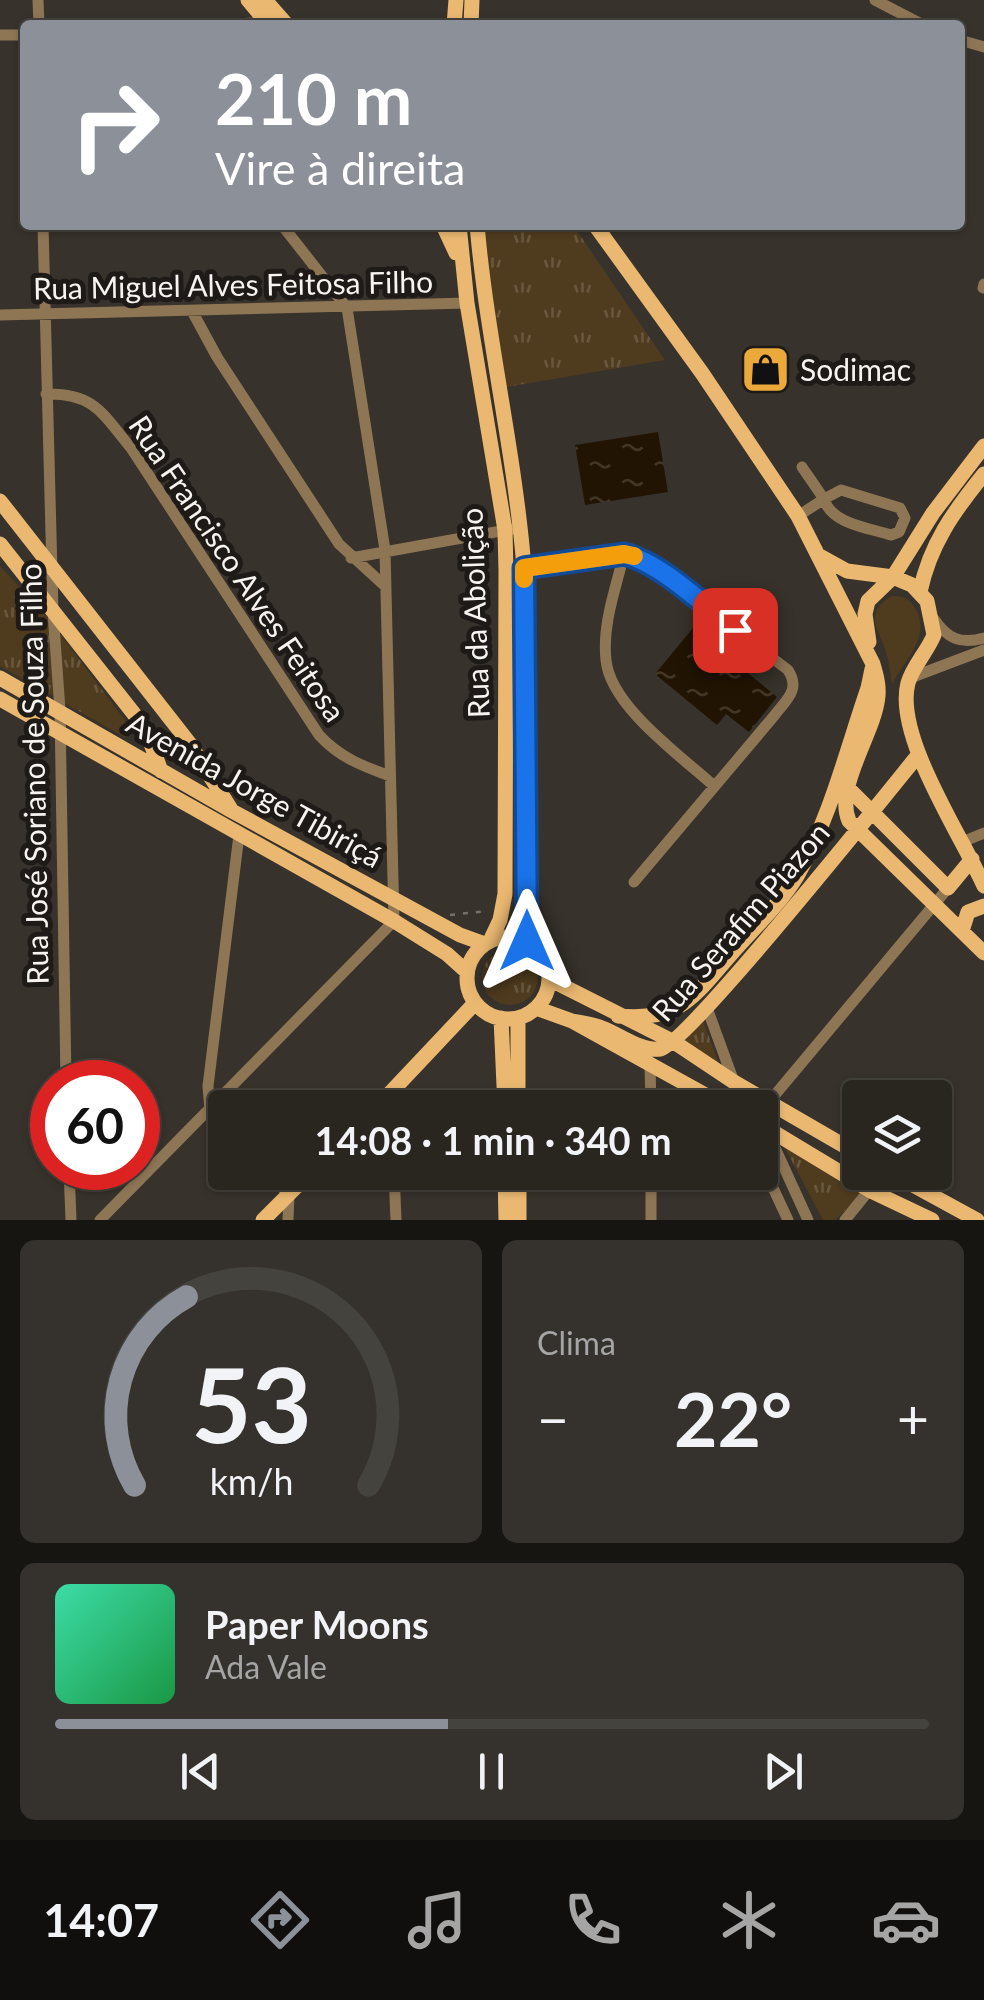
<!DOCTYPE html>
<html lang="pt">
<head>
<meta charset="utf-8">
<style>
	body { margin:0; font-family:Lato,sans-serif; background:#35322d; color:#f1f3f6; height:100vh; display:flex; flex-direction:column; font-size:38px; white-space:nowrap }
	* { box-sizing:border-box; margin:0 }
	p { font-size:32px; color:#a5a5a5 }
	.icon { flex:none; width:55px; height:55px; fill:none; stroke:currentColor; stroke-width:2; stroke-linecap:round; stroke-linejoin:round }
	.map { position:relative; height:1220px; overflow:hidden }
	.panel { display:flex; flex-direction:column; gap:20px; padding:20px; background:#171512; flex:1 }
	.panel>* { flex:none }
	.banner { position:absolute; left:20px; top:20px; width:945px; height:210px; border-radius:10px; box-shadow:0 2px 8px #0004,0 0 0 2px #45433e; background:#8c9099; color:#fff; overflow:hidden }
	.fabs { position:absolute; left:842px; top:1080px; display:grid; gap:20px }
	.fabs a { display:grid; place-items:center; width:110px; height:110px; border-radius:10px; background:#292620; box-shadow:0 2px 8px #0004,0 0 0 2px #45433e; font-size:50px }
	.speed { position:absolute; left:30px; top:1060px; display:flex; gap:20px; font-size:50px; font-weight:700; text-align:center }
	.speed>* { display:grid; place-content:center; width:130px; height:130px; border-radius:50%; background:#292620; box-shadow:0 2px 8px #0004,0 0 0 2px #45433e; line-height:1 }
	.speed .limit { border:15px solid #d22; background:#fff; color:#111 }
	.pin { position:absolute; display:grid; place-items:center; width:85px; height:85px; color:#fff; margin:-42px; border-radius:20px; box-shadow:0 5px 15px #0006 }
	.me { position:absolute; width:110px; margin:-55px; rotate:0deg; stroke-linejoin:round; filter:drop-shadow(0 0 8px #0008) }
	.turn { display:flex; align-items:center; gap:35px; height:210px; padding:0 30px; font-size:45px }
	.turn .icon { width:130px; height:130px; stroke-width:2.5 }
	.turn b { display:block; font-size:70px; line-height:85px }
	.big { font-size:75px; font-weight:700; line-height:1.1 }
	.panel .widget { flex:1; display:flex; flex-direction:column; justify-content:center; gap:15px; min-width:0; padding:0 35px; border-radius:15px; background:#35322d }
	.panel .dial { align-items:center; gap:0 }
	.dial svg { height:260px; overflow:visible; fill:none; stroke:#45433e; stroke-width:7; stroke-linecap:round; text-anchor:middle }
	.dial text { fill:#f1f3f6; stroke:none }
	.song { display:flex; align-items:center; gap:30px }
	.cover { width:120px; height:120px; border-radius:15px; background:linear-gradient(135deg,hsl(160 70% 55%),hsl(140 70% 35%)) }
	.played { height:10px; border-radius:5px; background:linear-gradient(90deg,#8c9099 45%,#45433e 45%) }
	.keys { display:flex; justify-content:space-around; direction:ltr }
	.heat { display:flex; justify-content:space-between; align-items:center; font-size:55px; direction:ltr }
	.panel .tiles { flex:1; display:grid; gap:20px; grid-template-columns:1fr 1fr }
	.widget:last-child { grid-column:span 2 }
	.trip { position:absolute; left:208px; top:1090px; width:570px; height:100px; border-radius:10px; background:#292620; box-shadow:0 2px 8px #0004,0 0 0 2px #45433e; font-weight:700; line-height:100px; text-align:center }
	.dock { display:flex; height:160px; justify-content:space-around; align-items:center; background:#100f0d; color:#a5a5a5 }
	.dock .icon { width:70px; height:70px }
	.dock .current { color:#8c9099 }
	.dock b { font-size:45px; color:#f1f3f6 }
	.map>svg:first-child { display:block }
	.green { fill:#4f3b1e }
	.park { fill:url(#park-tufts) }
	.water { fill:url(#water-ripples) }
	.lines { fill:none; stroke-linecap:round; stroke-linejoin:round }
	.path { stroke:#75706a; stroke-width:2.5; stroke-dasharray:5 8; stroke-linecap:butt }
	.minor { stroke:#8e7655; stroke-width:11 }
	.major { stroke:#eab871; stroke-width:15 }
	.route-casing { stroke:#114b97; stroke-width:25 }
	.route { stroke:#1a73e8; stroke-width:18 }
	.slow { stroke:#f59e0b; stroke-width:18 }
	.labels { text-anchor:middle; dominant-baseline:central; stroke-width:10; stroke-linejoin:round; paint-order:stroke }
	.street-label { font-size:30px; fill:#f7f3ef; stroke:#1d1a17 }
	.poi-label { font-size:30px; fill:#f7f3ef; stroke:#1d1a17; text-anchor:start }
</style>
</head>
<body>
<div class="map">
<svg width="984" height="1220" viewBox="0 0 984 1220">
	<defs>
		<pattern id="park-tufts" width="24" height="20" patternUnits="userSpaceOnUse" patternTransform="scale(2.5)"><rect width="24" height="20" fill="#4f3b1e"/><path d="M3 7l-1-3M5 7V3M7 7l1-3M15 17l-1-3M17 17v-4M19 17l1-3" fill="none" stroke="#69583f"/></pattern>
		<pattern id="water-ripples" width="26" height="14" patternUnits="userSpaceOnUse" patternTransform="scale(2.5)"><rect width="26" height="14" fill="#211402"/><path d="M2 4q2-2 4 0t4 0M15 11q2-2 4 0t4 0" fill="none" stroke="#423727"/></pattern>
	</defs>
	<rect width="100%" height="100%" fill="#37322b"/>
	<path class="green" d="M892 596C902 596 907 597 913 605 934 634 906 658 892 684 890 673 889 662 886 652 879 628 862 614 892 596Z"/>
	<path class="park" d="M480 225H573L665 360 501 388Z
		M0 566 49 619 130 727 131 734 124 737 0 666Z
		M482 977a28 28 0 1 1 56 0a28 28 0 1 1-56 0Z
		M701 1015 719 1064 681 1038Z
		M785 1148 863 1194 835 1220H823Z"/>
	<path class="water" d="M658 432 668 492 585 505 575 445Z
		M693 628 777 697 749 732 726 714 717 725 655 674Z"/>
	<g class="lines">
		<path class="path" d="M450 915 487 911
			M407 1094 489 1096"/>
		<path class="minor" d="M38 0 39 25
			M875 0 923 25
			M221 25 269 22
			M0 35H25
			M960 40 984 47
			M43 225 53 612 60 710 66 1082
			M983 288 984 284
			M192 311 217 357 339 544 386 587
			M0 315 467 303
			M46 394C94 393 102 413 131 448L319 735C339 757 362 766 390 776
			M798 516 824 499C831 524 869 528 891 535L899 532 905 518 900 508 841 490 824 499 802 467
			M624 554C616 588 602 624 606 660 610 706 681 756 714 786
			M351 558 512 529
			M506 571 624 554 656 569 788 670C801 690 786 700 774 716L634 882
			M934 619C947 638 960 645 984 638
			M910 678 984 650
			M962 842 984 833
			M707 1008 734 1082
			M650 1065 651 1108
			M769 1102 948 888
			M766 1128 808 1220
			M225 1130 210 1111 208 1086 239 835
			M760 1160 788 1220
			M69 1168 71 1220
			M267 1172 289 1195 288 1220
			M394 1172 396 1220
			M651 1172V1220
			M100 1220 394 921 385 550 347 308 282 225
			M845 1220 884 1172"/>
		<path class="major" d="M248 0 269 25
			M265 0 287 25
			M454 25 456 0
			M471 25 472 0
			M443 225 456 253
			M459 225 467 303 505 530 506 571 505 894 500 920 491 939
			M477 225C487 340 515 453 524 568L527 941
			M595 225 702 373 798 516 873 664C876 675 879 684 878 696 875 733 834 786 849 821L984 953
			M0 501 190 744 232 811
			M0 544 138 719 150 741 161 771
			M818 555 847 571 893 577 912 585 927 601 934 635C927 652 913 666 908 683 894 736 962 836 984 886
			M920 592C930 544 954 511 984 474
			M869 642 865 614 868 601 893 577 933 513 984 446
			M0 678 232 811 460 935 485 944
			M0 699 394 921 447 954 467 972
			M848 788 948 888 972 859
			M962 931 968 912 984 906
			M467 978a41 41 0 1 1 82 0a41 41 0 1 1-82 0Z
			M549 979 674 1042 734 1082 860 1155
			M536 1008 572 1021 729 1108
			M618 1016C681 1022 694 996 732 953 754 928 780 904 797 876 830 819 847 749 868 688L872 669
			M501 1018 505 1108
			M572 1021C582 1023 593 1024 602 1028 619 1034 642 1052 660 1049 686 1045 888 792 919 754
			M376 1108 475 1003
			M518 1108V1018
			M760 1124 871 1191 932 1220
			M505 1172 506 1220
			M519 1172V1220
			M889 1172 977 1220
			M263 1220 311 1172"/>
	</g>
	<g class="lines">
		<defs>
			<path id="route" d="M527 941 524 568 624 554C661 563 705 606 735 630"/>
		</defs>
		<use href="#route" class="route-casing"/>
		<use href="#route" class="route"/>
		<path class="slow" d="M524 579V568L624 554 634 556"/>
	</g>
	<defs>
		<symbol id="shop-square" viewBox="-11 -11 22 22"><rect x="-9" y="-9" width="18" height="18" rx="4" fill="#eca93b" stroke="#1d1a17"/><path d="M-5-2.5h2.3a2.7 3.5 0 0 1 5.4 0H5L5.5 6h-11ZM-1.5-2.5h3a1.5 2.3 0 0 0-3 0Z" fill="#111"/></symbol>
	</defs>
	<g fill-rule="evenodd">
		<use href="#shop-square" x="738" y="342" width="55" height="55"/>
	</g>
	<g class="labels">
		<g class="street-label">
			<text transform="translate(233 284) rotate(-1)">Rua Miguel Alves Feitosa Filho</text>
			<text transform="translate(238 568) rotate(56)">Rua Francisco Alves Feitosa</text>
			<text transform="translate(474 613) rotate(-92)">Rua da Abolição</text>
			<text transform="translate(33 774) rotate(-91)">Rua José Soriano de Souza Filho</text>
			<text transform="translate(255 789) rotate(29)">Avenida Jorge Tibiriçá</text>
			<text transform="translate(740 921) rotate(-49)">Rua Serafim Piazon</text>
		</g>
		<g class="poi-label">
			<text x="800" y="369">Sodimac</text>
		</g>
	</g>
</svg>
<div class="fabs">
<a><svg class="icon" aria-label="layers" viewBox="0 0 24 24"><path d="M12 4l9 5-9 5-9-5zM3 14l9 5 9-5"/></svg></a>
</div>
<div class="speed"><div class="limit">60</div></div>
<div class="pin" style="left:735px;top:630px;background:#d93025"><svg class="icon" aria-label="arrive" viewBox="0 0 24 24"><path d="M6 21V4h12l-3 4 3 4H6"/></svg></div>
<svg class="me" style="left:527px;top:941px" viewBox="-20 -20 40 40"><path d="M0-17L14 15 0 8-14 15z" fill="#1a73e8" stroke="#fff" stroke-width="4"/></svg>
<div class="trip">14:08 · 1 min · 340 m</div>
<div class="banner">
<div class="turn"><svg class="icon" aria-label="right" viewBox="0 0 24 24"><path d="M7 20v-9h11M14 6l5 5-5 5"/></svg><div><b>210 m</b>Vire à direita</div></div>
</div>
</div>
<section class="panel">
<div class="tiles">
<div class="widget dial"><svg viewBox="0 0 100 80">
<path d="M14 69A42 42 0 1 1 86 69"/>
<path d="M14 69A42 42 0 0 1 30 11" stroke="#8c9099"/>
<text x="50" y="56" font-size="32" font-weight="700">53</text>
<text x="50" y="72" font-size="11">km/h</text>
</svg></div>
<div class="widget"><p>Clima</p>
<div class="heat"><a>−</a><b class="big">22°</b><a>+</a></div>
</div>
<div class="widget">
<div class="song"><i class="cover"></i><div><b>Paper Moons</b><p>Ada Vale</p></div></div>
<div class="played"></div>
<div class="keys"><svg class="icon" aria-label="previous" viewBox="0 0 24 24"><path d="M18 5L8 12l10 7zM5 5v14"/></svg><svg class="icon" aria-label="pause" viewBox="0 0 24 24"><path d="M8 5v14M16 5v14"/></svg><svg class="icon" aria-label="next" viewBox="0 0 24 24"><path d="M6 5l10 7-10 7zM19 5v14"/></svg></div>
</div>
</div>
</section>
<nav class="dock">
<b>14:07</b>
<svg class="icon current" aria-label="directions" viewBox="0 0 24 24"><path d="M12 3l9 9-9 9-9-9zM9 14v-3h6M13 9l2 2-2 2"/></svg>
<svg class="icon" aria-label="music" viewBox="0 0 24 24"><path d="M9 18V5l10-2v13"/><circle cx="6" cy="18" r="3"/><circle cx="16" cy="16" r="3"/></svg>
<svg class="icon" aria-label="phone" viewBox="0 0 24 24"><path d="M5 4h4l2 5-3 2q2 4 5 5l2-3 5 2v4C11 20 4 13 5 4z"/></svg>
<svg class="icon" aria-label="climate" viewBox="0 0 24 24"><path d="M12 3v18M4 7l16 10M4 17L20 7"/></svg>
<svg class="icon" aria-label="car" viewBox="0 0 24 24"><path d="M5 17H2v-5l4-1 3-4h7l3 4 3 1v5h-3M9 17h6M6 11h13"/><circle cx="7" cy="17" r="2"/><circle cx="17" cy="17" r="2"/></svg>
</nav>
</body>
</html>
